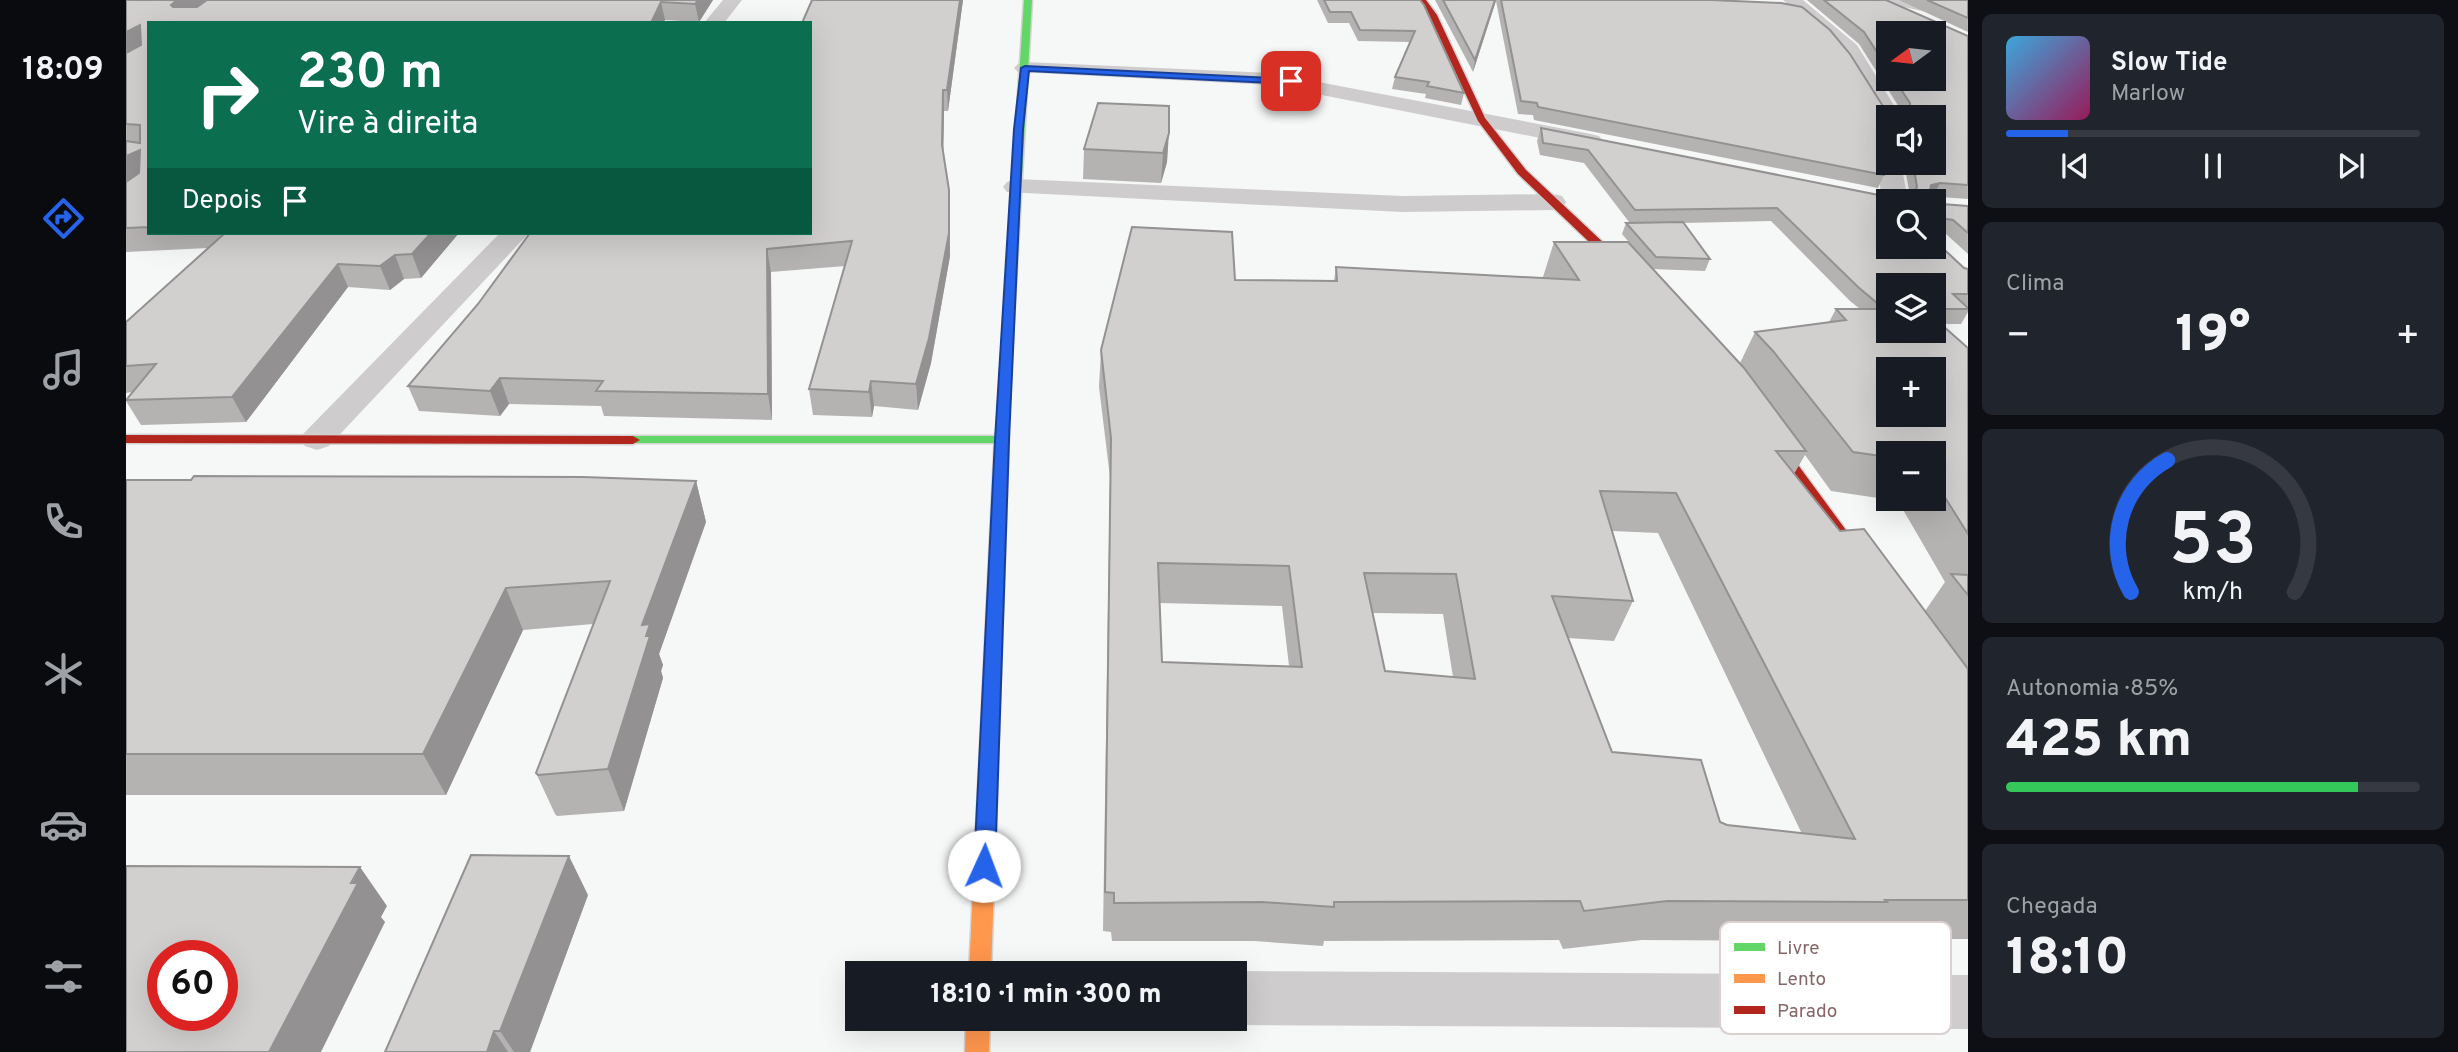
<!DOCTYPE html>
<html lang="pt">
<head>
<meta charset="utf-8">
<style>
	body { margin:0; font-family:Overpass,sans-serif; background:#20242c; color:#f1f3f6; height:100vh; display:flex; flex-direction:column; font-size:26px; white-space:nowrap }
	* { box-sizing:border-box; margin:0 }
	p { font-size:23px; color:#9ea1a6 }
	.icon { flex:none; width:38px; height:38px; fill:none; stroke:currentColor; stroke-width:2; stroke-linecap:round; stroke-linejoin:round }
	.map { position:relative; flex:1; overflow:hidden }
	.sheet { display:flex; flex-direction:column; gap:14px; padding:14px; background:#0d0f14; width:490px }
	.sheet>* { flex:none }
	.hud { position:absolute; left:21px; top:21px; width:665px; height:214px; border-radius:0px; box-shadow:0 7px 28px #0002; background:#0b6e4f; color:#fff; overflow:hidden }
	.needle { width:46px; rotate:255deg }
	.tools { position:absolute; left:1750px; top:21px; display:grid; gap:14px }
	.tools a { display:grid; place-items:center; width:70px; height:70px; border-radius:0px; background:#171b24; box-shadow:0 7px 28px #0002; font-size:35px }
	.speed { position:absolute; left:21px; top:940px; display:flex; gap:14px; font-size:35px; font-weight:700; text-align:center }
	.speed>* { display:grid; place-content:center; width:91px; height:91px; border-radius:50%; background:#171b24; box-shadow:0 7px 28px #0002; line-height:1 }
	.speed .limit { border:10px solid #d22; background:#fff; color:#111 }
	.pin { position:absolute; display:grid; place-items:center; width:60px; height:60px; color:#fff; margin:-30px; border-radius:14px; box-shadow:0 4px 10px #0006 }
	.me { position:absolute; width:77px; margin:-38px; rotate:2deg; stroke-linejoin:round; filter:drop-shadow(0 0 5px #0008) }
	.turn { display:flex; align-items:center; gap:24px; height:147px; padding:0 35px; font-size:32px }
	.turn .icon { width:91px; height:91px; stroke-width:2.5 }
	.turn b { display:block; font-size:49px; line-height:60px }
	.then { display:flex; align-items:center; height:66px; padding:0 35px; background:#0003; gap:14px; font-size:26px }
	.big { font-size:52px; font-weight:800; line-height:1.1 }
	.sheet .tile { flex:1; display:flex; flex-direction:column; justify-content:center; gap:10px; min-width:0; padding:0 24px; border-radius:10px; background:#20242c }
	.sheet .dial { align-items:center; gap:0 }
	.dial svg { height:182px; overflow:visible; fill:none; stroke:#363941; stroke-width:7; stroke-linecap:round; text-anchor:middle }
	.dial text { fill:#f1f3f6; stroke:none }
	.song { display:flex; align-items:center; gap:21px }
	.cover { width:84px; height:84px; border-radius:10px; background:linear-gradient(135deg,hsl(200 70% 55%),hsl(330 70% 35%)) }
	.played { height:7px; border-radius:4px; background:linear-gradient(90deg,#2563eb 15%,#363941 15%) }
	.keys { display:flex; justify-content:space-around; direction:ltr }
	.heat { display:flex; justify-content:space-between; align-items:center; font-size:38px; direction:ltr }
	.charge { height:10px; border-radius:5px; background:linear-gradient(90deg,#34c759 85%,#363941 0) }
	.trip { position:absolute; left:719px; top:961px; width:402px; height:70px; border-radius:0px; background:#171b24; box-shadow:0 7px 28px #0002; font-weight:800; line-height:70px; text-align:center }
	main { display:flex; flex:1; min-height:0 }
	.dock { display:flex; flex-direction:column; width:126px; justify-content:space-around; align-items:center; background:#090b0e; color:#9ea1a6 }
	.dock .icon { width:49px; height:49px }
	.dock .current { color:#2563eb }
	.dock b { font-size:32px; color:#f1f3f6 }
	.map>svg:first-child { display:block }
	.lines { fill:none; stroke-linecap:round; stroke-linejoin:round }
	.fast-casing { stroke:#d5d3d3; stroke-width:3 }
	.slow-casing { stroke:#d5d3d3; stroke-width:3 }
	.jam-casing { stroke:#d5d3d3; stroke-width:3 }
	.street { fill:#cecccc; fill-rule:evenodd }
	.fast { fill:#63d668; fill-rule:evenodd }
	.slow { fill:#ff974d; fill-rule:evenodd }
	.jam { fill:#b3261e; fill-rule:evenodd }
	.wall { fill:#b5b2b2; fill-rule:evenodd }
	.shaded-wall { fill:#939191 }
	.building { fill:#d2cfcf; stroke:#939191; stroke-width:2; fill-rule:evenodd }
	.route { fill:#2563eb; stroke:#184099; stroke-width:2 }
	.key { fill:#fff; stroke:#dbd1d1; stroke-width:2 }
	.key-label { font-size:19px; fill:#876667 }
</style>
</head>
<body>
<main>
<nav class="dock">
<b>18:09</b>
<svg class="icon current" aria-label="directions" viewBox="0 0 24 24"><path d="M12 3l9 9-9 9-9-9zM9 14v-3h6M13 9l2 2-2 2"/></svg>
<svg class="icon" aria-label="music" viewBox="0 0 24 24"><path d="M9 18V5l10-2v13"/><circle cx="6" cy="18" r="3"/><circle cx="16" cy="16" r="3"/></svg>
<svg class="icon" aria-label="phone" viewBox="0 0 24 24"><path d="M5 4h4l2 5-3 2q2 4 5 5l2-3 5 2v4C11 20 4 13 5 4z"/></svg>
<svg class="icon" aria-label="climate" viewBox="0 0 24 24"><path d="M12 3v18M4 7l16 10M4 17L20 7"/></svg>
<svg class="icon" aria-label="car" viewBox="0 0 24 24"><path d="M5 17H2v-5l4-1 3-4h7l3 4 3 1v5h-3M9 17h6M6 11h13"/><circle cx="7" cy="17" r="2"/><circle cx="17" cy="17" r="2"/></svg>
<svg class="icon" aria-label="filters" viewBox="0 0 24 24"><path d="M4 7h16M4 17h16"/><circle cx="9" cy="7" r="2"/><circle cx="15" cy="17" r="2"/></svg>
</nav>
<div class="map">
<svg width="1842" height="1052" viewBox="0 0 1842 1052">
	<rect width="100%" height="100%" fill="#f6f7f7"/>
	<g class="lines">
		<defs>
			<path id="fast" d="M898 0H906L881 443H502L500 440 502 437 507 436H870Z"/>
			<path id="slow" d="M876 430 883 434 865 973H843L869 434Z
				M840 1018H864L863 1052H839Z"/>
			<path id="jam" d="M1292 0H1300L1311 15 1359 118 1400 170 1513 276V282H1505L1392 174 1352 121 1303 15Z
				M1639 426 1644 427 1731 545 1733 549 1731 553H1719L1632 430Z
				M0 435 507 436 514 440 507 444 0 443Z"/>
		</defs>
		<use href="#fast" class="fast-casing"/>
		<use href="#slow" class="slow-casing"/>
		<use href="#jam" class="jam-casing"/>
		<path class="street" d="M597 0H616L598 23H578Z
			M1657 0H1677L1731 45 1775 117H1762V123L1756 122 1716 52Z
			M1762 0H1798L1842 9V21L1764 4Z
			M899 62 1145 73 1465 134 1473 136 1477 141 1473 146 1465 148 1145 85 892 72 888 68 892 64Z
			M1762 156V163H1775L1782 201H1762V207L1756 201 1751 163 1754 158Z
			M890 179 1276 196 1427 194 1436 196 1440 202 1436 208 1427 210 1276 212 881 192 877 187 881 182Z
			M374 233H403L203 446 191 450 179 446 173 439 179 432Z
			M1110 971 1842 975V1029L1110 1025 1094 1018H1110V973H1105Z"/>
		<use href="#fast" class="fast"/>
		<use href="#slow" class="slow"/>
		<use href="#jam" class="jam"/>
	</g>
	<path class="wall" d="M0 0H587L573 22 539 20 23 23V233H333L295 278 278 279 264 290 222 287 120 422 15 425 0 401 6 392 0 393V322L82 248 0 252Z
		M686 0H837L822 111H818L817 155 824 213V256L805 363 792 410 748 406 746 417 687 415 683 389 719 266 645 272 646 420 478 416 475 406 383 404 374 416 293 411 282 386 352 304 684 233Z
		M1191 0H1294L1338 93 1335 105 1299 98 1300 94 1266 89 1269 77 1284 42 1232 41 1223 23H1202Z
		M1309 0H1585L1760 111 1768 113 1773 107 1733 44 1681 0H1760L1842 36V199L1814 197 1815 204 1842 206V254L1820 234 1812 233 1808 240 1838 268 1842 269V312L1835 324H1814L1842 348V939H1729L1727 941 1516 940 1437 949 1433 940 1198 941 1197 946 1128 941H986L985 932 977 931 984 477 973 387 975 350 1109 280 1208 281 1210 267 1418 278 1417 277 1428 242 1518 260 1496 234 1500 223 1503 222 1458 163 1414 155 1411 141 1415 128 1768 198 1771 190H1783L1778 163H1808L1762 117V154L1756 155 1758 175 1752 188 1408 120 1407 115 1392 114 1370 1 1347 72ZM1762 33 1808 79H1762ZM1645 221 1724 301 1734 309H1710L1703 322 1629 332 1614 363 1526 269 1579 271 1584 259 1558 223ZM1762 285H1808V331H1762ZM1762 453H1808V499H1762ZM1679 455 1705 491 1772 501 1819 582 1799 611 1714 531 1668 474ZM1486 531 1532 533 1676 834 1601 825 1594 822 1486 752 1442 638 1488 641 1507 601ZM1034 603 1156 606 1163 666 1036 662ZM1247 613 1317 614 1327 677 1259 671Z
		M1773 0H1842V32Z
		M1043 106 1041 162 1035 183 957 179 958 149Z
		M0 480 570 481 580 522 533 654 537 665 535 671 537 678 498 811 431 816 429 814 410 773 467 624 397 630 320 795H0Z
		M462 895 404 1052H259Z"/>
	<path class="shaded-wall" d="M51 0H83L53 23 45 5Z
		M572 0H587L573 22 569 4Z
		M834 0H837L822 111 821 90Z
		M1369 0H1370L1347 72 1349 60Z
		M535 2 539 20 538 23H525Z
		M14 25 23 42 0 55V32Z
		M817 90 818 111 817 167 816 145Z
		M1043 133 1041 162 1035 183 1037 153Z
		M1762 142V154L1753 155 1755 149 1760 143Z
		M14 150 23 167 0 182V155Z
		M1814 183 1807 196 1798 198 1805 185Z
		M823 190 824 256 805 363 792 410 790 384Z
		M1813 231 1808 240V232Z
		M305 233H333L295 278 286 254Z
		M641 249 645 272 646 420 642 394Z
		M269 255 278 279 264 290 254 266Z
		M212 264 222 287 120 422 106 397Z
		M374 378 383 404 374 416 364 391Z
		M745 381 748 406 746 417 743 392Z
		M570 481 580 522 533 654 537 665 535 671 537 678 498 811 482 769 516 625Z
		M380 588 397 630 320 795 297 754Z
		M443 856 462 895 404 1052H388L374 1031Z
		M234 867 261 906 255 917 259 922 195 1052H143Z
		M368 1031 382 1052H361Z"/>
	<path class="building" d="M0 0H51L45 5 47 7H71L81 0H572L569 4 535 2 525 23H23V227L0 228V182L13 173 14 150 0 156V141L14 143V125L0 124V53L15 45 14 25 0 32Z
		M686 0H834L821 90H817L816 145 823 190V233L803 338 790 384 745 381 743 392 683 389 726 241 641 249 642 394 470 391 477 381 374 378 364 391 282 386 352 304 404 233H684V23H676Z
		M1198 0H1294L1298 5 1338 93 1301 86 1303 82 1269 77 1289 31 1234 30 1225 12H1204Z
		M1317 0H1369L1349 60Z
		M1375 0H1585L1655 3 1676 7 1704 30 1724 54 1760 111 1768 113 1771 107H1784V103L1768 79H1808V33H1762V69L1738 32 1698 0H1760L1842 36V185L1814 183 1805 185 1804 190H1812L1815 204 1842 206V233L1827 220 1814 218 1813 231 1808 232V201H1762V247H1808V240L1838 268 1842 269V294H1827L1842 308V309H1808V285H1762V308H1757L1732 287 1651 208 1509 210 1462 150 1417 143 1415 128 1768 198 1771 190H1789L1791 187 1787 163H1808V117H1762V142L1760 143 1755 149 1758 175 1412 107 1411 103 1395 101Z
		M1801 0H1842V18Z
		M972 103 1043 106V133L1037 153 958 149Z
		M1557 222 1584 259 1530 257 1500 223Z
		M1006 227 1106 232 1109 280 1211 281 1210 267 1453 280 1428 242H1502L1618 368 1680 451H1650L1714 531 1738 529 1842 669V900H1759L1761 902 1541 901 1458 911 1454 901 1208 902V907L1136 902 988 903V893L979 892 985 438 975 350ZM1474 491 1550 493 1729 839 1601 825 1594 822 1575 760 1486 752 1426 596 1507 601ZM1032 563 1163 566 1176 667 1036 662ZM1238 573 1330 574 1349 679 1259 671Z
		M99 233H305L286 254 269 255 254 266 212 264 106 397 0 400 30 364 0 366V322Z
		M1710 309H1762V331H1808V318L1842 348V534L1808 480V453H1762V457L1727 452 1647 351 1629 332 1720 320ZM1762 369H1808V415H1762Z
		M68 476 457 477 570 481 516 625 524 624 520 636H524L482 769 412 775 410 773 484 581 380 588 297 754H0V480H65Z
		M1825 574 1842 575V595Z
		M345 855 443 856 374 1031H368L361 1052H259Z
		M0 866 234 867 225 883H232L143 1052H0ZM37 956H96V1015H37Z"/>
	<path class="route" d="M899 66 1165 79 1170 81 1165 84 903 71 897 129 883 440 869 866 866 873 858 876 851 873 848 866 869 440 888 129 895 68Z"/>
	<rect x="1594" y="922" width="231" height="112" rx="10" class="key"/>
	<rect x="1608" y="943" width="31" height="8" fill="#63d668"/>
	<rect x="1608" y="974" width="31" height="9" fill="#ff974d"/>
	<rect x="1608" y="1006" width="31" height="8" fill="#b3261e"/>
	<g class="key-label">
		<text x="1651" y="954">Livre</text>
		<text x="1651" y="985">Lento</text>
		<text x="1651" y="1017">Parado</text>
	</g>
</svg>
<div class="tools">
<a><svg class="needle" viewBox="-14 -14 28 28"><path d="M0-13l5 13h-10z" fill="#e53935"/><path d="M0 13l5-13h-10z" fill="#9ea1a6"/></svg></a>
<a><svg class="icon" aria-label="sound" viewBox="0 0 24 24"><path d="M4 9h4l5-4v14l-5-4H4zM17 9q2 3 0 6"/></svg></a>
<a><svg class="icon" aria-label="search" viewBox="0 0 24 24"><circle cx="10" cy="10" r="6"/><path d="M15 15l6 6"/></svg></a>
<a><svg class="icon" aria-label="layers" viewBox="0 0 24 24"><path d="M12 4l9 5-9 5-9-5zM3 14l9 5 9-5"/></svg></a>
<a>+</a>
<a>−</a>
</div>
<div class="speed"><div class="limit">60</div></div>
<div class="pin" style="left:1165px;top:81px;background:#d93025"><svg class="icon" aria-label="arrive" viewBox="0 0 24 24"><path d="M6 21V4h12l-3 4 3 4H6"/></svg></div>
<svg class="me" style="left:858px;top:866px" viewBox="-20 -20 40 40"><circle r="19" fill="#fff"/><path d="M0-13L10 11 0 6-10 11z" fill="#2563eb"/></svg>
<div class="trip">18:10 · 1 min · 300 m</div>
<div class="hud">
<div class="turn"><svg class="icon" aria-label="right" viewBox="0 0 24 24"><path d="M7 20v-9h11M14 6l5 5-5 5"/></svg><div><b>230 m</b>Vire à direita</div></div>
<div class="then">Depois<svg class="icon" aria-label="arrive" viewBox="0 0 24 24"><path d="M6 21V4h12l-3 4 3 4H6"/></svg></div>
</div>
</div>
<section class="sheet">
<div class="tile">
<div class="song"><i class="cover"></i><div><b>Slow Tide</b><p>Marlow</p></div></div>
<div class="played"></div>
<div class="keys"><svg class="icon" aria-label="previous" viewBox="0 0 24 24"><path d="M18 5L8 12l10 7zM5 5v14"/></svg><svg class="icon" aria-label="pause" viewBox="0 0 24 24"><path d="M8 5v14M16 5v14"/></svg><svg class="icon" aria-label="next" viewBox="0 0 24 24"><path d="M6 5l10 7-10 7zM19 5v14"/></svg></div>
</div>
<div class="tile"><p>Clima</p>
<div class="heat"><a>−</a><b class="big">19°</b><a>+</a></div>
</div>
<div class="tile dial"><svg viewBox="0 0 100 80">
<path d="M14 69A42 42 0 1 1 86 69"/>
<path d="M14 69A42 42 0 0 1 30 11" stroke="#2563eb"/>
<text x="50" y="56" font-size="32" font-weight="700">53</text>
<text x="50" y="72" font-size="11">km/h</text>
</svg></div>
<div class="tile"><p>Autonomia · 85%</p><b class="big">425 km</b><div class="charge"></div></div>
<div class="tile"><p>Chegada</p><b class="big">18:10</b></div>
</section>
</main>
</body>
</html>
